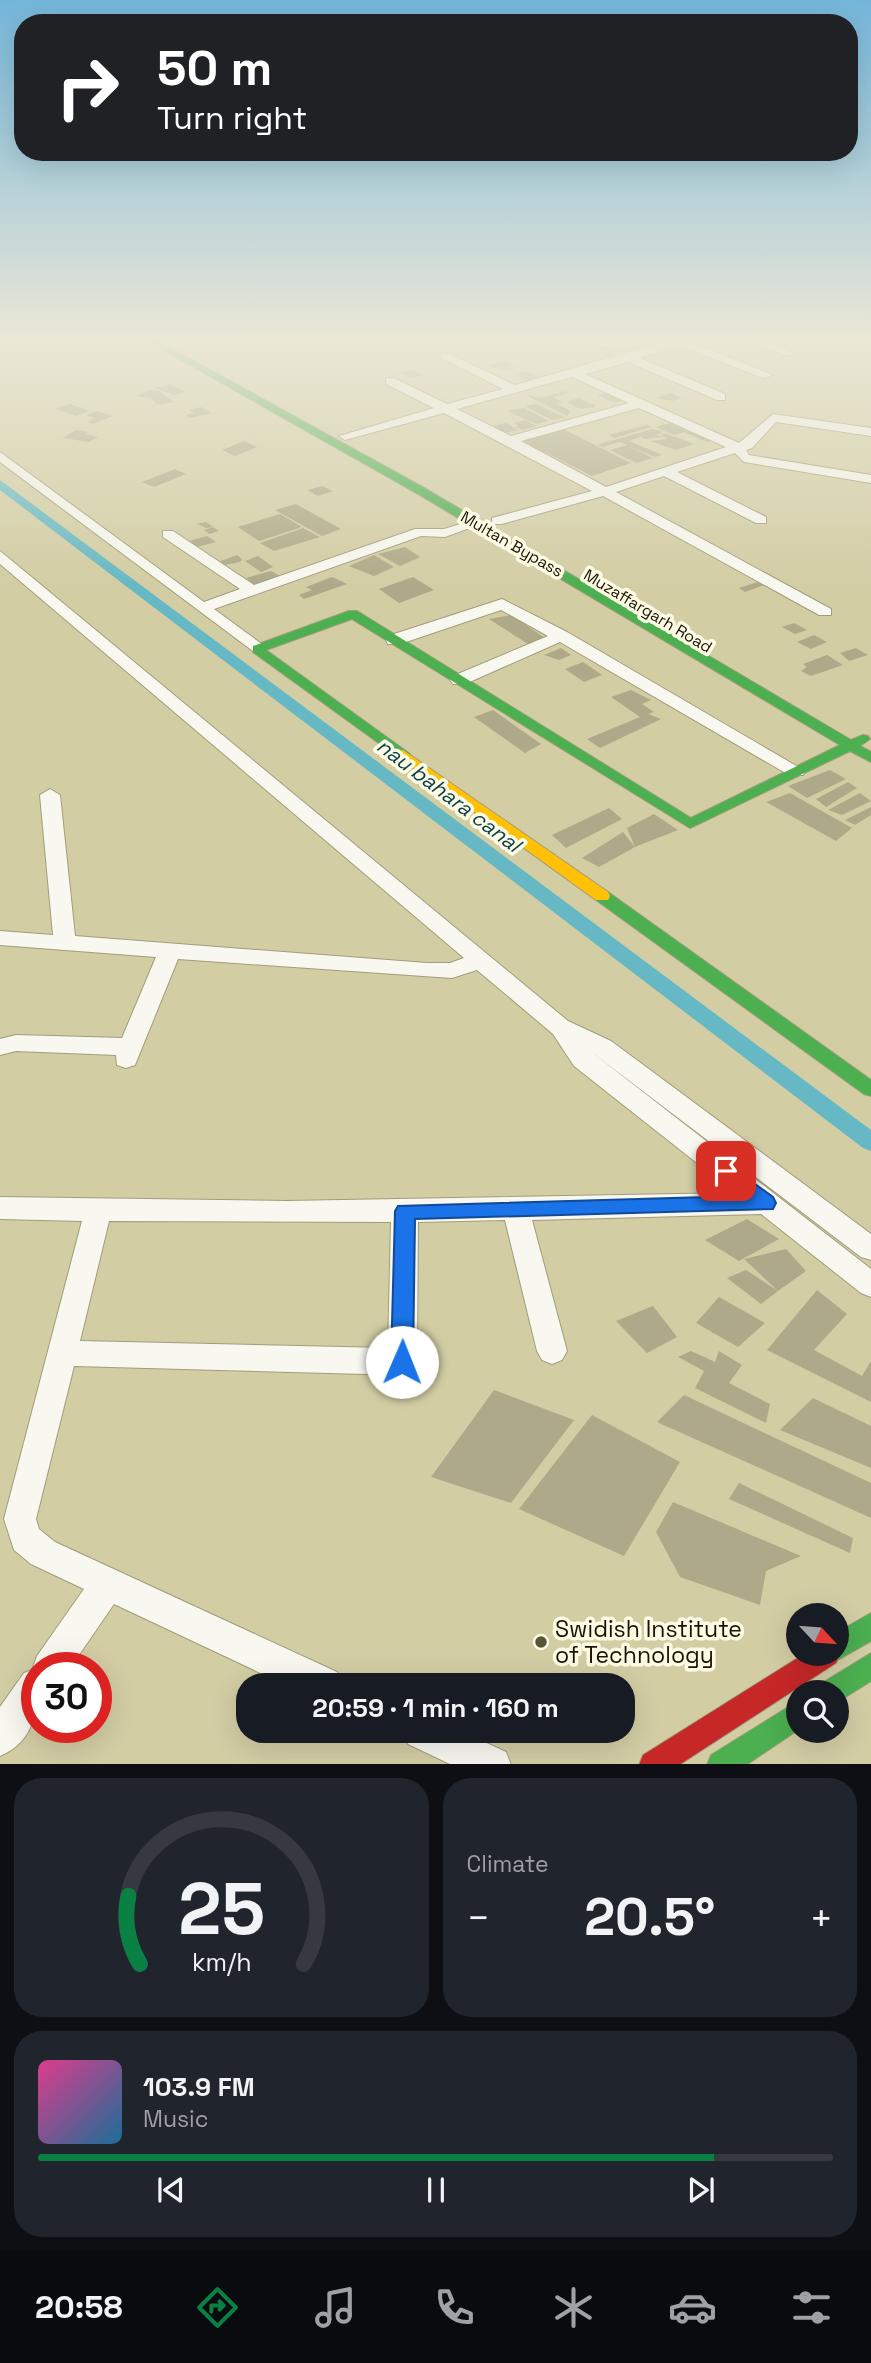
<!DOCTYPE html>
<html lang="en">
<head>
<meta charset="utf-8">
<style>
	body { margin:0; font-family:"Space Grotesk",sans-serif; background:#20242c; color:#f1f3f6; height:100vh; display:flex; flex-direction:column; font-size:26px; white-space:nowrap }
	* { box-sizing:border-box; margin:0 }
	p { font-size:23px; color:#9ea1a6 }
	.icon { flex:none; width:38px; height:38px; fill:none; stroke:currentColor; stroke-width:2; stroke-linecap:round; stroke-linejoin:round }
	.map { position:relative; height:1764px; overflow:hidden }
	.side { display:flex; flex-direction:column; gap:14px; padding:14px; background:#0d0f14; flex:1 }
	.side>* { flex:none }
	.guide { position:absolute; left:14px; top:14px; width:844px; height:147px; border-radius:28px; box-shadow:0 7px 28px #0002; background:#202124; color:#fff; overflow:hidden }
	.needle { width:46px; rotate:116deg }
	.fabs { position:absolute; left:786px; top:1603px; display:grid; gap:14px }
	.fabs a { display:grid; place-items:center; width:63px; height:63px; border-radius:50%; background:#171b24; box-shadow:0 7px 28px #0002; font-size:35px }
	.speed { position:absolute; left:21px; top:1652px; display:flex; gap:14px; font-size:35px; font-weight:700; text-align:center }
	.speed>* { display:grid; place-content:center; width:91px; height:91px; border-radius:50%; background:#171b24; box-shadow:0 7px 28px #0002; line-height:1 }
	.speed .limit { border:10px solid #d22; background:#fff; color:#111 }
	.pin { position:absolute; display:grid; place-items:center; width:60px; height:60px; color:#fff; margin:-30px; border-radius:14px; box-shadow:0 4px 10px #0006 }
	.me { position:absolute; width:77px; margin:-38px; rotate:1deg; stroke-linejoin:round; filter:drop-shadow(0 0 5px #0008) }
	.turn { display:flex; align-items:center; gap:24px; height:147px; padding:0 28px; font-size:32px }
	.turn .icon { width:91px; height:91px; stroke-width:2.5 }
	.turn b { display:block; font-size:49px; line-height:60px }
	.big { font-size:52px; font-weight:800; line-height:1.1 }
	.side .tile { flex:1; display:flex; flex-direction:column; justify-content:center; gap:10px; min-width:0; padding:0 24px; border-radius:28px; background:#20242c }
	.side .dial { align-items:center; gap:0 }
	.dial svg { height:182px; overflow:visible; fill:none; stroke:#363941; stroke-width:7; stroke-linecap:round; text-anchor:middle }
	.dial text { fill:#f1f3f6; stroke:none }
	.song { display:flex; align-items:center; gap:21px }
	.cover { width:84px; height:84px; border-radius:10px; background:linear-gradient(135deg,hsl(330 70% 55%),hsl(200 70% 35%)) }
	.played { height:7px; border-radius:4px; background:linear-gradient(90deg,#0b8043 85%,#363941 85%) }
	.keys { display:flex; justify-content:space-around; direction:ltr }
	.heat { display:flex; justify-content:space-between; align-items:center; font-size:38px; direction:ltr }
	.side .tiles { flex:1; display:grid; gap:14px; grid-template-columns:1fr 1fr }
	.tile:last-child { grid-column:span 2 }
	.trip { position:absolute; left:236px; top:1673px; width:399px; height:70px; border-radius:28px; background:#171b24; box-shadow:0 7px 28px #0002; font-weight:800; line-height:70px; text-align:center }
	.dock { display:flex; height:112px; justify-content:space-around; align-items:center; background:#090b0e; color:#9ea1a6 }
	.dock .icon { width:49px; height:49px }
	.dock .on { color:#0b8043 }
	.dock b { font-size:32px; color:#f1f3f6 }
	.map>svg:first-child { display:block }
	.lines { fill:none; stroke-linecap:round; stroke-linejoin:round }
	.canal { fill:#66b8c4; fill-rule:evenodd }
	.building { fill:#aea988 }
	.street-casing { stroke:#a19d7b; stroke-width:2 }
	.fast-casing { stroke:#a19d7b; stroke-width:2 }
	.slow-casing { stroke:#a19d7b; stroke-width:2 }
	.jam-casing { stroke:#a19d7b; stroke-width:2 }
	.street { fill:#f8f8f1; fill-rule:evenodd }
	.fast { fill:#4caf50; fill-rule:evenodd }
	.slow { fill:#ffc107; fill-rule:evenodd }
	.jam { fill:#c62828; fill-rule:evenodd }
	.route { fill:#1a73e8; stroke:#114b97; stroke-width:2 }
	.poi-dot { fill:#595539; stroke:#fefbe5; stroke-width:2.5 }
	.labels { text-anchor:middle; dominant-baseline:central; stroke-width:7; stroke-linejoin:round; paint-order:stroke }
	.far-street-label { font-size:16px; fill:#181400; stroke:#fefbe5 }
	.water-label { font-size:21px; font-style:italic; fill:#0a3e4d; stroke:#fefbe5 }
	.near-poi-label { font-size:23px; fill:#181400; stroke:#fefbe5; text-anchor:start }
</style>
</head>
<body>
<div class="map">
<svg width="871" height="1765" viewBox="0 0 871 1765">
	<rect width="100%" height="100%" fill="#d3cda4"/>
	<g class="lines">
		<path class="canal" d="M0 480 871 1130V1151L863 1148 0 490Z"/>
	</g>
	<path class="building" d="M604 346 619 351V353L612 351 617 354 607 357 601 354 611 351 594 349Z
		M505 361 515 366 508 368 518 372 487 366Z
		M412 370 423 375 412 378 401 373 391 375Z
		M526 371 535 375 542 378 529 381 516 374Z
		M171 384 186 392 174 395 155 388Z
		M151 390 159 391 174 402 157 405 151 398 135 396Z
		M565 391 569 393 553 397 564 403 557 404 571 411 567 416 524 394 539 398Z
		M612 392 628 399 615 403 597 395Z
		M671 393 682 398 673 401 655 398Z
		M579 398 594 405 596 407 581 409 565 402Z
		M70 404 90 411 76 416 55 409Z
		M536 404 557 414 565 417 552 420 525 406Z
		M201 407 211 413 190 418 186 415 194 413 188 410Z
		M524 408 549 421 536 424 507 411Z
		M97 411 113 416 93 424 87 422 95 418 86 415Z
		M525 420 537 426 522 430 515 427 518 425 514 423Z
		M673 422 692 430 714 439 707 442 685 433 692 430 674 435 655 427Z
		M506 423 518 430 505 433 493 426Z
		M647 425 651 427 615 438 609 435Z
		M559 427 631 463 592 476 519 439Z
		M653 429 663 432 657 435 662 437 645 439 635 434Z
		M76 430 89 432 85 434 98 437 89 442 63 438Z
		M665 433 694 444 676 450 650 441 667 439 661 435Z
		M635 434 640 437 629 441 662 455 655 457 628 446 653 458 636 463 610 450 627 445 619 442 603 447 597 445Z
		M244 441 257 447 235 456 222 450Z
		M175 469 186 474 154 487 142 482Z
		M322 486 333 491 318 496 307 490Z
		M296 504 341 529 322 536 275 510Z
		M280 514 302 527 259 541 238 527Z
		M206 522 213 527 219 531 209 534 204 530 213 527 206 528 197 524Z
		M303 528 320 537 274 551 260 543Z
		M207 536 216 542 197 547 189 541Z
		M405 547 420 557 400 566 378 554Z
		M237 555 242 559 240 562 225 565 218 562Z
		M374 555 394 567 374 576 349 566Z
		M258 556 273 567 261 572 245 561Z
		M271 571 280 576 254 584 246 578Z
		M332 577 347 584 304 599 299 595 312 590 306 587Z
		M413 577 434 590 399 603 379 589Z
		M758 582 764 585 745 592 739 588Z
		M511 615 545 638 528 644 489 619Z
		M794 623 807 630 795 634 782 627Z
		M814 635 827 642 811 649 797 642Z
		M561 648 571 655 559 660 544 655Z
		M856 648 868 655 849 661 840 653Z
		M827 655 843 665 811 676 801 671 807 667 803 664Z
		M583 662 602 675 584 682 565 669Z
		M631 690 651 700 642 704 654 712 648 714 661 719 600 748 587 739 640 717 611 697Z
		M493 710 541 744 525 753 474 717Z
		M830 770 846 779 807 798 788 786Z
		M848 782 857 788 826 807 816 799Z
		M790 793 852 828 836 841 766 802Z
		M860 793 871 801 842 815 828 810Z
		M871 807V815L855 825 845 820Z
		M609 808 622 819 566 848 552 835Z
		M654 814 678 830 635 847 599 867 582 858 623 832 635 847 627 828Z
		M747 1219 779 1239 739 1261 705 1240Z
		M786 1249 806 1271 778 1291 744 1259Z
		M746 1270 778 1291 761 1304 727 1278Z
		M817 1290 847 1314 814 1350 862 1376 871 1361V1402L767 1350Z
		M719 1297 765 1323 738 1347 696 1323Z
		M653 1306 677 1337 647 1353 616 1321Z
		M691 1351 715 1362 719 1351 742 1365 729 1383 770 1404 766 1423 695 1388 704 1371 678 1357Z
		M494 1390 574 1420 511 1503 431 1477Z
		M684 1395 871 1483V1518L657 1422Z
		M813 1398 871 1426V1468L780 1430Z
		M592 1415 680 1462 624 1556 519 1509Z
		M739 1483 853 1538 850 1553 729 1499Z
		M673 1502 801 1556 766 1571 760 1605 680 1577 656 1532Z"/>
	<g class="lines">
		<defs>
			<path id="street" d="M674 339H690L689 341 773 375 763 378 678 345 640 358 725 394V400H717L628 362 585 374 739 443 773 414 871 428V436L776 422 752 448 746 450 749 455 871 475V483L744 462 735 453 677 472 766 517V523H756L664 476 616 492 831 609V615H819L603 496 502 524H492V518L592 491 444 413 345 440 339 436 434 408 386 384V378H394L447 404 503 389 441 358V354H449L515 385ZM572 377 629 403 511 436 457 409ZM639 408 726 447 606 487 521 441Z
				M744 339H760L796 354 786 356Z
				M0 452 204 602 240 589 163 537V531H173L254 585 415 529H444L476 519 483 523 445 537 421 536 214 609 263 645 265 649 263 653 257 654 0 462Z
				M0 551 568 1021 611 1041 871 1234V1260L861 1257 589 1050 871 1269V1297L861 1293 761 1214 532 1220 567 1351 562 1360 552 1364 542 1360 537 1351 505 1220 418 1222 417 1350 424 1353 429 1362 424 1371 402 1375 74 1366 36 1519 39 1529 55 1542 337 1672 342 1685H286L114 1604 70 1668H37C37 1703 39 1740 0 1756V1707L24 1673 32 1670 37 1656 84 1589 31 1564 14 1550 4 1519 82 1221 0 1219V1197L287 1201 735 1193 574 1066 553 1034 477 970 452 978 178 959 135 1065 126 1068 117 1065 116 1055 16 1051 0 1055V1039L16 1035 122 1038 156 957 0 945V931L53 935 40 795 50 789 60 795 75 936 427 963H450L464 958 0 564ZM109 1221 391 1222 388 1348 80 1341Z
				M502 599 567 632 805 771 803 775H789L560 642 465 684H453L450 680 453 676 548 636 501 610 400 644H388L386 640 388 636Z
				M403 1731H461L506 1752 511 1765H452L408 1744Z"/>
			<path id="fast" d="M144 339H154L426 489 851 740 863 735 868 736 870 739 860 746 871 752V762L850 751 690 828 352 619 266 650 410 754 408 757H398L253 652V646L349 611H357L691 818 840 745 418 494Z
				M602 891 608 892 871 1080V1096L864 1094 596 900 594 896 596 892Z
				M871 1613V1641L836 1661 827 1657 825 1654H836V1633Z
				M871 1653V1681L836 1703V1692H818L822 1683Z
				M798 1701V1730L746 1765H707L711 1755Z"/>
			<path id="slow" d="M403 750 608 892 610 896 608 900H596L398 757 396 754 398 751Z"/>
			<path id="jam" d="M836 1645 840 1654 836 1663 679 1765H639L643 1755 804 1654H836Z"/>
		</defs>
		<use href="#street" class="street-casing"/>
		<use href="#fast" class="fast-casing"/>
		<use href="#slow" class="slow-casing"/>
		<use href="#jam" class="jam-casing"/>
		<use href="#street" class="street"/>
		<use href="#fast" class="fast"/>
		<use href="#slow" class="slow"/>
		<use href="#jam" class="jam"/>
	</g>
	<linearGradient id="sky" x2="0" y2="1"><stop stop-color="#74b6da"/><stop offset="0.58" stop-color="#ebe8d6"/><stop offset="1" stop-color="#ebe8d6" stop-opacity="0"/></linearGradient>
	<rect width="871" height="586" fill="url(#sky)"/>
	<path class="route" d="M726 1163 773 1197 776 1203 773 1209 415 1219 413 1362 410 1368 402 1371 394 1368 391 1362 395 1211 398 1206 742 1196 716 1171 719 1166Z"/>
	<circle class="poi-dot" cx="541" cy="1642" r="7"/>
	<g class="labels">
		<g class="far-street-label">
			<text transform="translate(512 544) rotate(30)">Multan Bypass</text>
			<text transform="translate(648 611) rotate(31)">Muzaffargarh Road</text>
		</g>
		<g class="water-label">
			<text transform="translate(449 795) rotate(37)">nau bahara canal</text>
		</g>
		<g class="near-poi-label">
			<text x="555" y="1629">Swidish Institute<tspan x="555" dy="26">of Technology</tspan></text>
		</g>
	</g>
</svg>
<div class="fabs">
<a><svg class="needle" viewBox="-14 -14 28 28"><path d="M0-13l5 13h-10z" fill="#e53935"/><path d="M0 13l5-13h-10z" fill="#9ea1a6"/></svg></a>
<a><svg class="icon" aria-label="search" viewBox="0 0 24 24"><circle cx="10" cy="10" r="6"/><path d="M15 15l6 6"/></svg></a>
</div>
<div class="speed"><div class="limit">30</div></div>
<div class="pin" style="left:726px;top:1171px;background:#d93025"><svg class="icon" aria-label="arrive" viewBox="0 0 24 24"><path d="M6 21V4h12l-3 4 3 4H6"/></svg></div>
<svg class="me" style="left:402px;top:1362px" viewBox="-20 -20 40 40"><circle r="19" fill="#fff"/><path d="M0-13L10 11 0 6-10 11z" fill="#1a73e8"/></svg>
<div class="trip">20:59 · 1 min · 160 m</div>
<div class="guide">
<div class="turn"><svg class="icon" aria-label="right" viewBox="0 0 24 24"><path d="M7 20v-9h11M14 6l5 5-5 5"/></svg><div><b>50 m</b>Turn right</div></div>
</div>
</div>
<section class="side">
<div class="tiles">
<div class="tile dial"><svg viewBox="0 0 100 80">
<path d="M14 69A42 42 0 1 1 86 69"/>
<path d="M14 69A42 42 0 0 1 9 39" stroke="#0b8043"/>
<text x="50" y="56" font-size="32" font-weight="700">25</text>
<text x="50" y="72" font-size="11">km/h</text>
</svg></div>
<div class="tile"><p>Climate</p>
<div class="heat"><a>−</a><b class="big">20.5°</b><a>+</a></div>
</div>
<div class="tile">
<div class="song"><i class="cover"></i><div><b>103.9 FM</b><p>Music</p></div></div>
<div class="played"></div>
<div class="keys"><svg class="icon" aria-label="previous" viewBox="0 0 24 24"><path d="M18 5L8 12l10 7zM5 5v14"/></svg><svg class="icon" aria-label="pause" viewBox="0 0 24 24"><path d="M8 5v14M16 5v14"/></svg><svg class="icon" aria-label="next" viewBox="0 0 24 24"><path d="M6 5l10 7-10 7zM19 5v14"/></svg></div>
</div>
</div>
</section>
<nav class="dock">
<b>20:58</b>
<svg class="icon on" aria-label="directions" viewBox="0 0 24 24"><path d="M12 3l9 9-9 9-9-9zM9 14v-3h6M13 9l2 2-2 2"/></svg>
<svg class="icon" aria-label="music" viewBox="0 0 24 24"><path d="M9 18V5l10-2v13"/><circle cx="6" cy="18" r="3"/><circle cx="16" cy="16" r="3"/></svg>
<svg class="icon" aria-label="phone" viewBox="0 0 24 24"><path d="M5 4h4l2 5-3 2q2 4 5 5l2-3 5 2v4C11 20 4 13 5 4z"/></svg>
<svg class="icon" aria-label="climate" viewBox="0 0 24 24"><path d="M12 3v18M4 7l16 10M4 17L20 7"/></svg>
<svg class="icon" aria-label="car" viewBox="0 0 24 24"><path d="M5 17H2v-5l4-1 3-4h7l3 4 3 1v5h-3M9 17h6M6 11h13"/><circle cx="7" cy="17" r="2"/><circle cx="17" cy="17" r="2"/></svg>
<svg class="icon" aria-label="filters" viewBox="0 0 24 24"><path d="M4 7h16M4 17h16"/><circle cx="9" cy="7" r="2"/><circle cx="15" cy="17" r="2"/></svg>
</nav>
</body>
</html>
